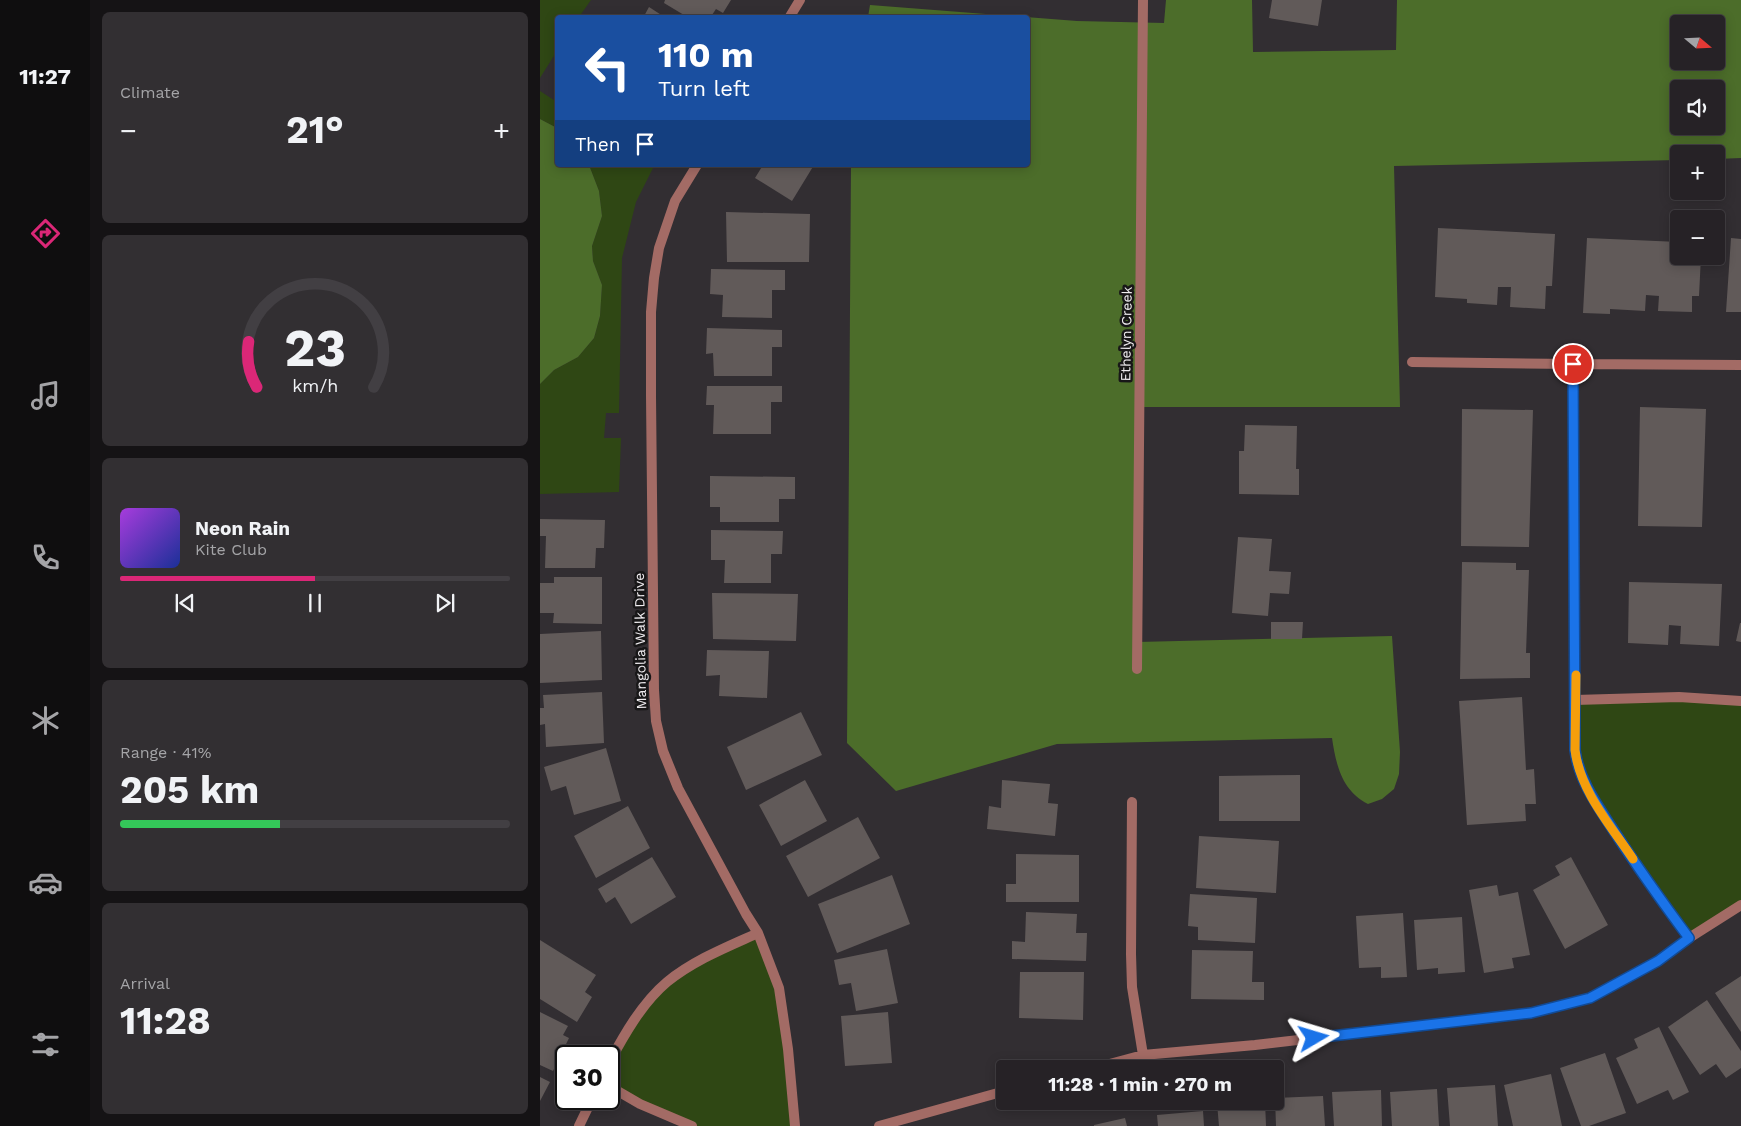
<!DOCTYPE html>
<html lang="en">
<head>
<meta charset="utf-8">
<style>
	body { margin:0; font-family:"Work Sans",sans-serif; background:#322f32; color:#f1f3f6; height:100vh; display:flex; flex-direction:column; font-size:19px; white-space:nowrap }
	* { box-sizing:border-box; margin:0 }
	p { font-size:16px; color:#a4a4a7 }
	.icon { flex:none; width:28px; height:28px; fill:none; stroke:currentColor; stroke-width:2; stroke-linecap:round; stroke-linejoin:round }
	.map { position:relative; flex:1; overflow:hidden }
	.details { display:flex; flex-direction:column; gap:12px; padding:12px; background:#151315; width:450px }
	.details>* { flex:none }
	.guide { position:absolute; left:15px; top:15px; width:475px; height:152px; border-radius:5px; box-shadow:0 2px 12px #0003,0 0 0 1px #423f43; background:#1a4fa0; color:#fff; overflow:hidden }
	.needle { width:32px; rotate:109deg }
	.tools { position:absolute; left:1130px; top:15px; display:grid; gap:10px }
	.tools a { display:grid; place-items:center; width:55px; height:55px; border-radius:5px; background:#262226; box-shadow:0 2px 12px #0003,0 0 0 1px #423f43; font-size:25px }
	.speed { position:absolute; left:15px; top:1045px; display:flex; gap:10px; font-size:25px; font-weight:700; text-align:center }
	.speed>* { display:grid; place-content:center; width:65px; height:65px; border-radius:50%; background:#262226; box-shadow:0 2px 12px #0003,0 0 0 1px #423f43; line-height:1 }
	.speed .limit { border:2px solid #111; border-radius:8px; background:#fff; color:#111 }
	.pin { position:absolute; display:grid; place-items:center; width:42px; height:42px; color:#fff; margin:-21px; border:2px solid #fff; border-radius:50%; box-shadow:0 1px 5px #0007 }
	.me { position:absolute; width:55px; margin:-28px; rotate:83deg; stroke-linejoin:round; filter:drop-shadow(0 0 4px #0008) }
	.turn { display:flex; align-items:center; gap:18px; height:105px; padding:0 20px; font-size:22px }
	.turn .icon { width:65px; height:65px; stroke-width:2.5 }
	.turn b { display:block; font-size:35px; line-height:42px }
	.then { display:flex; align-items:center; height:48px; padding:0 20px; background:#0003; gap:10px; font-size:19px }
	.big { font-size:38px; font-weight:700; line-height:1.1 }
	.details .tile { flex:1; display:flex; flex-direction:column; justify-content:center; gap:8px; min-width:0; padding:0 18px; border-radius:8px; background:#322f32 }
	.details .dial { align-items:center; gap:0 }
	.dial svg { height:130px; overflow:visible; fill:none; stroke:#423f43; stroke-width:7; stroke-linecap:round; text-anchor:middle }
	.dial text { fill:#f1f3f6; stroke:none }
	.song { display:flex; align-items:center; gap:15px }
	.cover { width:60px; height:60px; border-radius:8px; background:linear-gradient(135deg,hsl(280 70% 55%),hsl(230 70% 35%)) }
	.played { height:5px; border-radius:2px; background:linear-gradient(90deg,#db2777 50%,#423f43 50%) }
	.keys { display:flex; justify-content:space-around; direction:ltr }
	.heat { display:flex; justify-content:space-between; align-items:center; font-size:28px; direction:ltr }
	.charge { height:8px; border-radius:4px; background:linear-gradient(90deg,#34c759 41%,#423f43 0) }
	.trip { position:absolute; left:456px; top:1060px; width:288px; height:50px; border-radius:5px; background:#262226; box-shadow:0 2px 12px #0003,0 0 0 1px #423f43; font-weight:700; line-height:50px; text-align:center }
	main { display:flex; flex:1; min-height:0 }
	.tab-bar { display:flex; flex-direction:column; width:90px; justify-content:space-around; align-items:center; background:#0f0e0f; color:#a4a4a7 }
	.tab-bar .icon { width:35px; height:35px }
	.tab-bar .current { color:#db2777 }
	.tab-bar b { font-size:22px; color:#f1f3f6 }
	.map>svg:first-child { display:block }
	.green { fill:#2f4714 }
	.forest { fill:#4c6d2a; fill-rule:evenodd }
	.building { fill:#615a59 }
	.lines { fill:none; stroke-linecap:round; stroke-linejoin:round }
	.minor { stroke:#a36b65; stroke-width:10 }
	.route-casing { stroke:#114b97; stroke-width:12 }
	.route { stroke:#1a73e8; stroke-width:9 }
	.slow { stroke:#f59e0b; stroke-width:9 }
	.labels { text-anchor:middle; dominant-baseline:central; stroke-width:5; stroke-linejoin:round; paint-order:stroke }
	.street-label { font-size:14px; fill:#f0edf0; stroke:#181718 }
</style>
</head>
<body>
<main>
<nav class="tab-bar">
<b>11:27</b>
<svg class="icon current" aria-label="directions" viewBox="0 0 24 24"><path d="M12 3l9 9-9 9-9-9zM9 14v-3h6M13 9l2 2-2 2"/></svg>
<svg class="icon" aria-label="music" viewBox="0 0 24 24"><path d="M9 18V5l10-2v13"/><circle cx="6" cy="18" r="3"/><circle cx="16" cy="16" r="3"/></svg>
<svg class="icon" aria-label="phone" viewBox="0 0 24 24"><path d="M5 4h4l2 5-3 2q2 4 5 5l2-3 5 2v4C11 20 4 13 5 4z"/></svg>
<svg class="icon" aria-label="climate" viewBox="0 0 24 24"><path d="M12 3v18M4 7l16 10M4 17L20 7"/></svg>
<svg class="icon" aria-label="car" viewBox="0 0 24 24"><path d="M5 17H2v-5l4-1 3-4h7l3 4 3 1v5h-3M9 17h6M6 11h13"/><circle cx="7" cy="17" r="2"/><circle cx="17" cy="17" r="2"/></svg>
<svg class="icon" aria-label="filters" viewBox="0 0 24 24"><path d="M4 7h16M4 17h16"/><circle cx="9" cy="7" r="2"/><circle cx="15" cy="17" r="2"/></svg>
</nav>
<section class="details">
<div class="tile"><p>Climate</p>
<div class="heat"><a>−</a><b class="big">21°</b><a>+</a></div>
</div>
<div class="tile dial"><svg viewBox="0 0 100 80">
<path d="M14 69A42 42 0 1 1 86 69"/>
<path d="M14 69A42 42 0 0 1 9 41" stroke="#db2777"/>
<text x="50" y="56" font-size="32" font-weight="700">23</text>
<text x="50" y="72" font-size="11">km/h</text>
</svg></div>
<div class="tile">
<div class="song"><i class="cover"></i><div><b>Neon Rain</b><p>Kite Club</p></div></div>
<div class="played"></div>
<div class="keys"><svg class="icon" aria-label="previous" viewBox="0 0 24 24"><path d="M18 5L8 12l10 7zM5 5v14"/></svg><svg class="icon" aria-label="pause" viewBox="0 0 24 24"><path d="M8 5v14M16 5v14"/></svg><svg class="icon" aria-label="next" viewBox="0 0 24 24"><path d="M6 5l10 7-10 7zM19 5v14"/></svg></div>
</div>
<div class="tile"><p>Range · 41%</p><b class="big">205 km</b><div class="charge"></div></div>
<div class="tile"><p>Arrival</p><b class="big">11:28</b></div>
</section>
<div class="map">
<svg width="1201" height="1126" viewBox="0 0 1201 1126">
	<rect width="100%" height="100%" fill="#322e32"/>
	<path class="green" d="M0 0H51L39 17 18 18 17 51 0 78Z
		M0 91 17 102V128L0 119Z
		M49 165 114 166 96 202 82 258 79 413H66L64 438H81L79 492 0 494V384L14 370 38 357 54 338 60 316 62 285 53 261 52 246 62 216 59 191Z
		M1035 700 1201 701V905L1149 938 1041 774Z
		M218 933 239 988 255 1126H152L69 1086V1063L127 982Z"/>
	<path class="forest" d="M626 0H712L713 52 856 50 857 0H1201V158L1176 159V154H1139V160L854 166 860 407H599L597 642 852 636 860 752 859 774 854 789 842 799 828 804C802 791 796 765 792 738L517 744 356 791 307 743 311 165H488V18L328 17 330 5 537 21 624 23ZM1139 24H1176V61H1139ZM1139 89H1176V126H1139Z
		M0 119 17 128 18 165H49L59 191 62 216 52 246 53 261 62 285 60 316 54 338 38 357 14 370 0 384Z"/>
	<path class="building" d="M125 0H191L183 13 176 9 170 18H149L124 3Z
		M732 0H782L778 26 729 18Z
		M109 7 126 18H103Z
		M223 165H274L252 201 215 178Z
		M186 212 270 214 269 262H187Z
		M898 228 1015 234 1012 286H1006L1005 309 970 307 971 287H958L957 305 927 303V299L895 297Z
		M1047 238 1139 242V256H1161L1159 296H1152V312L1118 311 1119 296 1106 295 1105 311 1070 309V314L1043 313Z
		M1191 238 1201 239V312H1186Z
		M171 269 245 270V290H232V318L182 317 183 295 170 294Z
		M167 328 242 330V347H232V376H174L173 353 166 354Z
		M167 386H242V402H231V434H173L174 405H166Z
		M1100 407 1166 409 1162 527 1098 526Z
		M922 409 993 410 989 547 921 546Z
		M705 425 757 426 756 469H759V495L699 494V451H704Z
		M170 476 255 477V499H239V522H180V507H170Z
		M0 519 65 520 64 548H56L55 568H5L6 536H0Z
		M171 530 243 531 242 554H231V583H184L185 560H171Z
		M698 537 732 539 729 571 751 572 749 594 730 593 728 616 692 613Z
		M922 562 976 563V570H989L986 653H990V678L920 679Z
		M14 577H62V624L13 623 14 613H0V583H14Z
		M1089 582 1182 584 1179 646 1140 644 1141 626 1129 625 1128 645 1088 643Z
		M172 593 258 594 256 641 173 639Z
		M731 622H763L762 639H731Z
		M1200 623H1201V642L1196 641Z
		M61 631 62 680 0 683V634Z
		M167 650 229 651 227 698 179 696 180 675 166 676Z
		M62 692 64 743 6 747 5 724 0 725V708H4L3 695Z
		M982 697 986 770 994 769 996 804H985L986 821 927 825 919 701Z
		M261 712 282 755 206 790 187 747Z
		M66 748 81 801 34 815 26 786 11 791 4 767Z
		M760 775V821H679V776Z
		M265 780 287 821 241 846 219 805Z
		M462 780 510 784 508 803 518 804 515 836 447 829 449 806 461 808Z
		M88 806 110 848 56 878 34 836Z
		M318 817 340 858 268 897 246 856Z
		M659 836 739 841 736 893 656 888Z
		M476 854 539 855V902H466V884H476Z
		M112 857 136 897 91 924 75 897 66 903 58 889Z
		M1031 857 1068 925 1025 949 993 890 1020 875 1015 866Z
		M352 875 370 924 297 953 278 904Z
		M957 885 959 896 978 892 990 955 972 958 974 968 944 973 929 890Z
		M650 894 717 898 715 943 658 940V927L648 926Z
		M486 912 537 914 536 933H547L546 961 472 959V941L485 942Z
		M863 913 867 977 841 978V967L819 968 816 916Z
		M922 917 925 972 898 974V968L877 970 874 920Z
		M0 940 56 975 45 992 52 997 37 1022 0 999Z
		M347 949 358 1003 316 1011 311 983 299 985 294 960Z
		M652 950 713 951 712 982H724V1000L651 999Z
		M480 972H544L543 1020 479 1018Z
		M1201 976V1032L1175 993Z
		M1167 1000 1201 1051V1068L1186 1078 1176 1064 1160 1075 1128 1027Z
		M0 1012 28 1026 23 1035 29 1038 13 1071 0 1065Z
		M348 1012 352 1063 305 1066 301 1016Z
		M1119 1027 1149 1092 1133 1100 1128 1090 1097 1104 1076 1058 1098 1048 1094 1039Z
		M1065 1053 1086 1113 1049 1126H1041L1020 1068Z
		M1011 1074 1022 1126H973L964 1085Z
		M0 1077 10 1082 0 1101Z
		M955 1085 958 1126H910L907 1088Z
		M897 1089 899 1126H852L850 1092Z
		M841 1090 842 1126H794L792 1092Z
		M783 1096 785 1126H736L735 1098Z
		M702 1101H725L726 1126H679L677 1103Z
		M663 1111 664 1126H618L617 1115Z
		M585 1118 587 1126H554V1125Z"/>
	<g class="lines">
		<path class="minor" d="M249 18 260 0
			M157 165 135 201 119 248 114 278 111 312V396L114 690 116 721 123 751 138 788 206 914 218 933 239 988 248 1049 255 1126
			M872 362 1033 364
			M597 669 603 0
			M1035 700 1139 697 1201 701
			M592 802 591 954 592 987 603 1055
			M1149 938C1124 904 1100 870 1077 835 1059 808 1039 782 1035 750L1033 364 1201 365
			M69 1063C84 1035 102 1003 127 982 154 960 187 947 218 933
			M551 1069 603 1055 715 1045 991 1013 1050 998 1118 961 1149 938 1201 905
			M69 1086 100 1104 152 1126
			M39 1126 52 1099
			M339 1126 465 1091"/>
	</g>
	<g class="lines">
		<defs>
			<path id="route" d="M774 1038 991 1013 1050 998 1118 961 1149 938C1123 903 1098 868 1074 831 1058 806 1039 781 1035 750L1033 364"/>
		</defs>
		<use href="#route" class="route-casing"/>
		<use href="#route" class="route"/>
		<path class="slow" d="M1036 675 1035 750C1040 791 1071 826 1093 859"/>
	</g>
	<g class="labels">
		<g class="street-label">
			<text transform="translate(586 334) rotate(-89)">Ethelyn Creek</text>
			<text transform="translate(100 641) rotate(-91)">Mangolia Walk Drive</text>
		</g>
	</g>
</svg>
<div class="tools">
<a><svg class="needle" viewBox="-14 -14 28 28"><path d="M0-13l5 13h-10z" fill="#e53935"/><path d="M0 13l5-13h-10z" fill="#a4a4a7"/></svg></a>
<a><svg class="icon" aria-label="sound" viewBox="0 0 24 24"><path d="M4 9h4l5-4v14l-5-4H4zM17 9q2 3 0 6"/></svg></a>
<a>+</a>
<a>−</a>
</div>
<div class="speed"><div class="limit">30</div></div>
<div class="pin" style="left:1033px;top:364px;background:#d93025"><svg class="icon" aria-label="arrive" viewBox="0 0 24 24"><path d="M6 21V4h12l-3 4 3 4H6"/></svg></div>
<svg class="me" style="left:774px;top:1038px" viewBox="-20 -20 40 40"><path d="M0-17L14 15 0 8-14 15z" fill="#1a73e8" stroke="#fff" stroke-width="4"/></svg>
<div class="trip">11:28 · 1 min · 270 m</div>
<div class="guide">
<div class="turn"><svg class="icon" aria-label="left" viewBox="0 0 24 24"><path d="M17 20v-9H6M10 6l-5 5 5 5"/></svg><div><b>110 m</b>Turn left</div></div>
<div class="then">Then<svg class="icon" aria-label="arrive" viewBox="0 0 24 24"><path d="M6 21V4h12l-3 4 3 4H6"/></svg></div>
</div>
</div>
</main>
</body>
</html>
